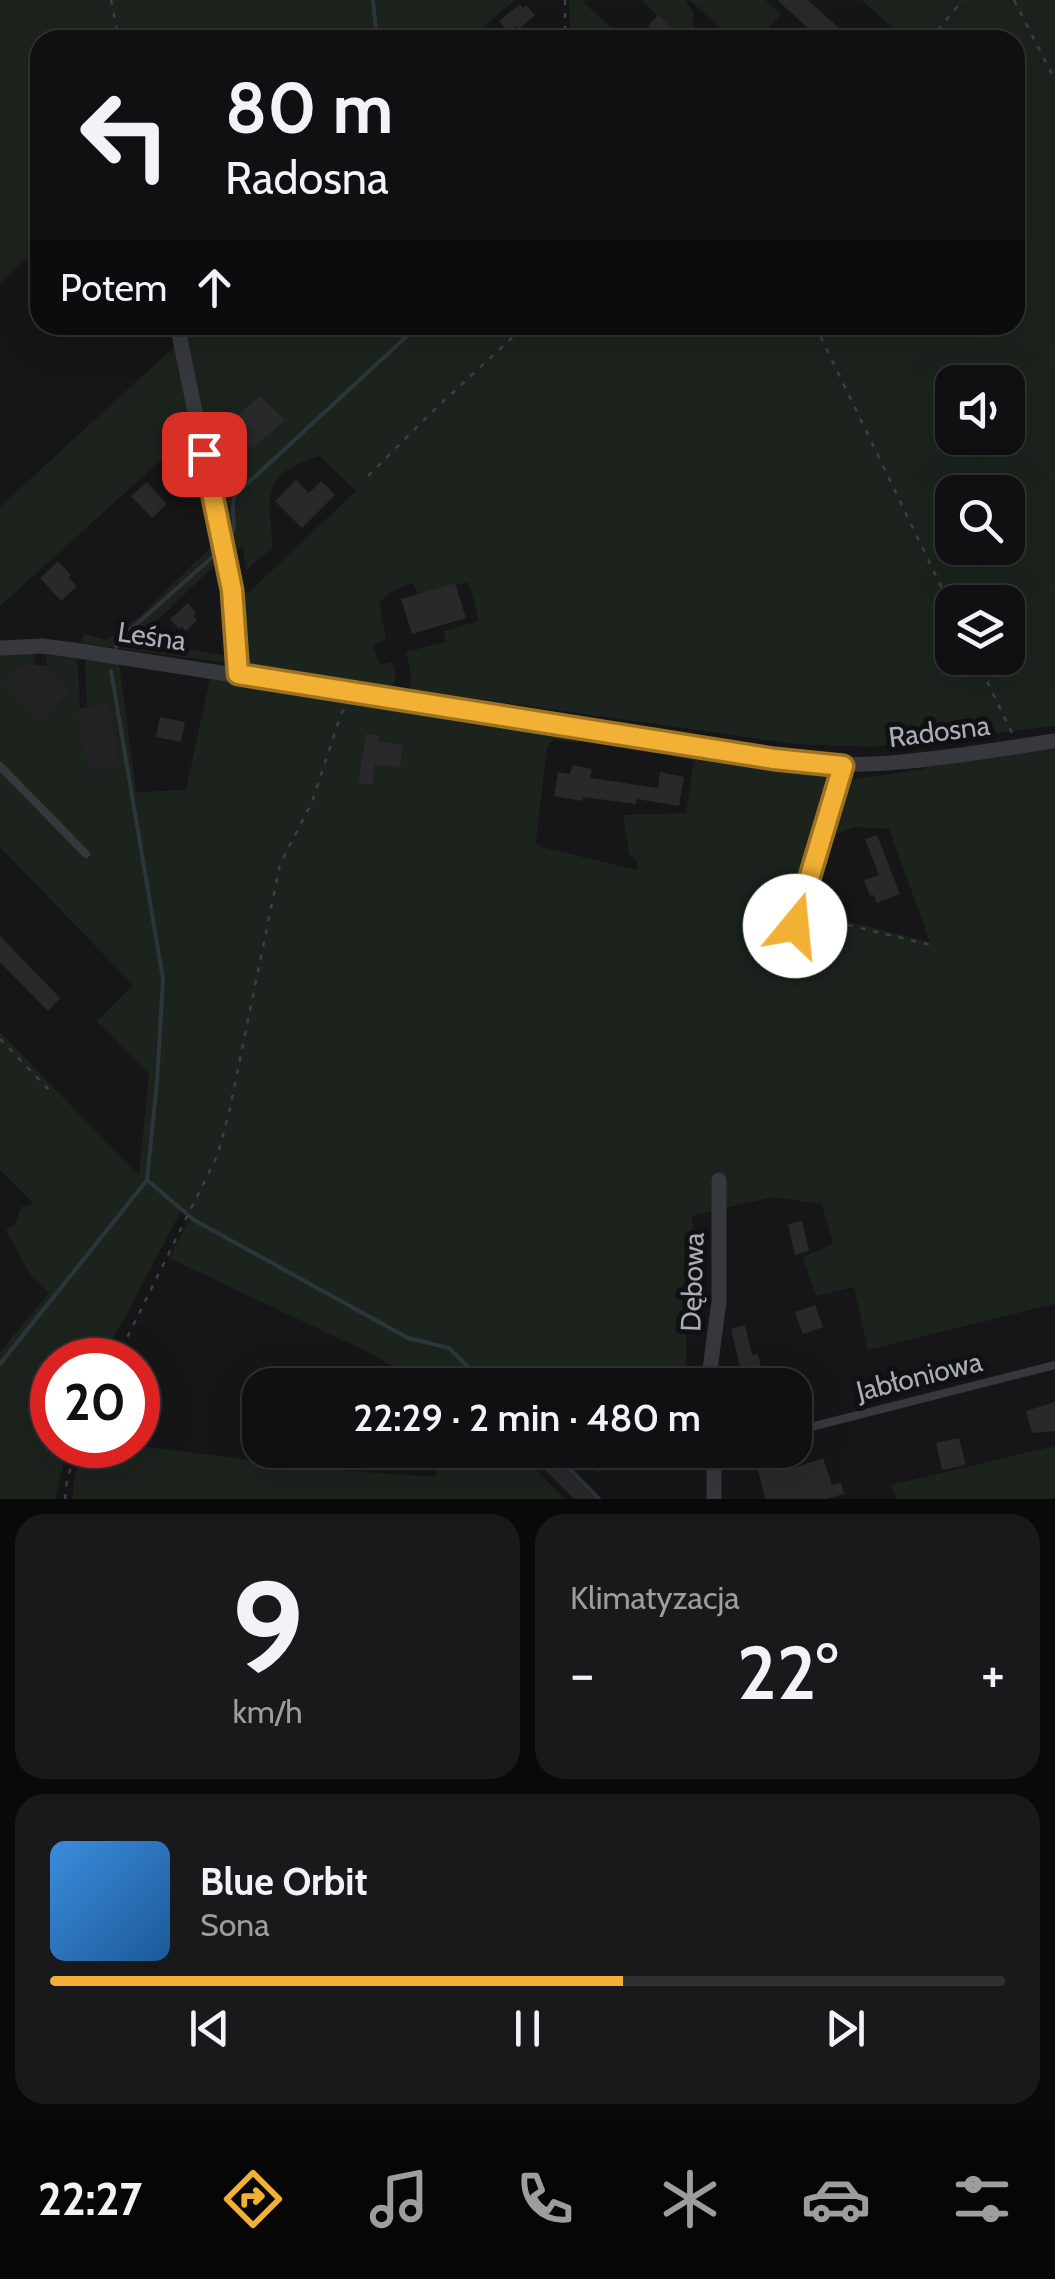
<!DOCTYPE html>
<html lang="pl">
<head>
<meta charset="utf-8">
<style>
	body { margin:0; font-family:Cabin,sans-serif; background:#19191b; color:#f1f3f6; height:100vh; display:flex; flex-direction:column; font-size:38px; white-space:nowrap }
	* { box-sizing:border-box; margin:0 }
	p { font-size:32px; color:#9c9d9f }
	.icon { flex:none; width:55px; height:55px; fill:none; stroke:currentColor; stroke-width:2; stroke-linecap:round; stroke-linejoin:round }
	.map { position:relative; height:1499px; overflow:hidden }
	.sheet { display:flex; flex-direction:column; gap:15px; padding:15px; background:#09090a; flex:1 }
	.sheet>* { flex:none }
	.guide { position:absolute; left:30px; top:30px; width:995px; height:305px; border-radius:30px; box-shadow:0 10px 40px #0002,0 0 0 2px #303032; background:#101012; color:#f1f3f6; overflow:hidden }
	.buttons { position:absolute; left:935px; top:365px; display:grid; gap:20px }
	.buttons a { display:grid; place-items:center; width:90px; height:90px; border-radius:20px; background:#101012; box-shadow:0 10px 40px #0002,0 0 0 2px #303032; font-size:50px }
	.speed { position:absolute; left:30px; top:1338px; display:flex; gap:20px; font-size:50px; font-weight:700; text-align:center }
	.speed>* { display:grid; place-content:center; width:130px; height:130px; border-radius:50%; background:#101012; box-shadow:0 10px 40px #0002,0 0 0 2px #303032; line-height:1 }
	.speed .limit { border:15px solid #d22; background:#fff; color:#111 }
	.pin { position:absolute; display:grid; place-items:center; width:85px; height:85px; color:#fff; margin:-42px; border-radius:20px; box-shadow:0 5px 15px #0006 }
	.me { position:absolute; width:110px; margin:-55px; rotate:17deg; stroke-linejoin:round; filter:drop-shadow(0 0 8px #0008) }
	.turn { display:flex; align-items:center; gap:35px; height:210px; padding:0 30px; font-size:45px }
	.turn .icon { width:130px; height:130px; stroke-width:2.5 }
	.turn b { display:block; font-size:70px; line-height:85px }
	.then { display:flex; align-items:center; height:95px; padding:0 30px; background:#0003; gap:20px; font-size:38px }
	.big { font-size:75px; font-weight:600; line-height:1.1 }
	.sheet .tile { flex:1; display:flex; flex-direction:column; justify-content:center; gap:15px; min-width:0; padding:0 35px; border-radius:30px; background:#19191b }
	.sheet .dial { align-items:center; gap:0 }
	.dial b { font-size:130px; line-height:1 }
	.song { display:flex; align-items:center; gap:30px }
	.cover { width:120px; height:120px; border-radius:15px; background:linear-gradient(135deg,hsl(210 70% 55%),hsl(210 70% 35%)) }
	.played { height:10px; border-radius:5px; background:linear-gradient(90deg,#f2b134 60%,#303032 60%) }
	.keys { display:flex; justify-content:space-around; direction:ltr }
	.heat { display:flex; justify-content:space-between; align-items:center; font-size:55px; direction:ltr }
	.sheet .tiles { flex:1; display:grid; gap:15px; grid-template-columns:1fr 1fr }
	.tile:last-child { grid-column:span 2 }
	.trip { position:absolute; left:242px; top:1368px; width:570px; height:100px; border-radius:30px; background:#101012; box-shadow:0 10px 40px #0002,0 0 0 2px #303032; font-weight:600; line-height:100px; text-align:center }
	.tabs { display:flex; height:160px; justify-content:space-around; align-items:center; background:#060607; color:#9c9d9f }
	.tabs .icon { width:70px; height:70px }
	.tabs .selected { color:#f2b134 }
	.tabs b { font-size:45px; color:#f1f3f6 }
	.map>svg:first-child { display:block }
	.built { fill:#222225 }
	.green { fill:#1c231d; fill-rule:evenodd }
	.lines { fill:none; stroke-linecap:round; stroke-linejoin:round }
	.stream { stroke:#2c353c; stroke-width:4 }
	.building { fill:#29292c }
	.path { stroke:#3d3f44; stroke-width:2.5; stroke-dasharray:5 8; stroke-linecap:butt }
	.lane { stroke:#37383d; stroke-width:8 }
	.street { stroke:#37383d; stroke-width:15 }
	.route-casing { stroke:#9d7322; stroke-width:25 }
	.route { stroke:#f2b134; stroke-width:18 }
	.labels { text-anchor:middle; dominant-baseline:central; stroke-width:10; stroke-linejoin:round; paint-order:stroke }
	.street-label { font-size:28px; fill:#a8adb8; stroke:#111113 }
</style>
</head>
<body>
<div class="map">
<svg width="1055" height="1499" viewBox="0 0 1055 1499">
	<rect width="100%" height="100%" fill="#161618"/>
	<path class="built" d="M47 665 73 691 41 722 1 681 18 666Z
		M109 703 120 765 92 771 86 763 75 709Z"/>
	<path class="green" d="M0 0H515L468 40H40V246L0 283Z
		M569 0H585L584 3 625 40H527L540 29 554 38 570 36Z
		M645 0H685L694 13 693 25 708 40H685L643 2Z
		M689 0H765L781 14 758 40H734Z
		M862 0H1055V726L874 747 795 744 411 689 409 681 412 680 406 652 446 642 444 631 479 621 469 582 456 585 455 583 418 594 413 583 394 590 379 602 386 640 373 645 379 665 392 662 396 678 391 688 250 666 246 664 237 614 240 595 248 593 356 491 320 456C261 474 268 493 273 547L246 570 243 546 235 552 242 576 235 578 222 558 136 641 223 655 232 649 231 661 227 663 80 643 84 634 106 640 139 617 211 547 200 489V484L205 480 192 432 0 606V507L175 346 171 325H1015V40H906ZM952 382H1008V438H952ZM952 492H1008V548H952ZM952 602H1008V658H952Z
		M0 653H33L36 666H18L1 681 41 722 73 692 47 665 46 655 75 657 78 665 80 709 76 710 86 763 92 771 120 764 109 704 87 707 85 665 87 659 119 664 136 792 186 790 210 678 580 734 578 743 554 739 547 747 536 842 541 847 637 870V861L629 854 623 815 686 813 694 761 673 757 674 751 838 770 806 873 793 905 807 911 930 942 889 829 853 827 834 835 849 780 925 769 929 764 1055 749V1304L868 1350 854 1287 816 1296 803 1257 833 1244 822 1204 772 1197 692 1216 700 1301 686 1334V1385H665L638 1368H613L612 1385H419L395 1367 361 1349 169 1258 192 1215 182 1209 102 1360H52V1445H68L55 1499H0V1352L49 1293 30 1274 6 1230 15 1224 21 1207 34 1204 0 1170V1032L139 1176 149 1074 97 1021 133 985 0 847Z
		M92 1445H130L324 1469 436 1477 440 1450H516L565 1499H72L75 1473Z
		M1055 1446V1499H896L891 1485Z"/>
	<g class="lines">
		<path class="stream" d="M373 0 377 40
			M229 540C240 523 228 512 235 495L419 325
			M116 647 129 631 217 553
			M111 671 163 979 157 1082 147 1180 194 1220 408 1338 449 1348 486 1385
			M0 1364 147 1180
			M551 1450 599 1499"/>
	</g>
	<path class="building" d="M777 0H808L840 29 829 40H821Z
		M520 4 523 8 526 5 535 15 519 29 516 26 508 33 499 21Z
		M658 15 685 40H662L648 26Z
		M260 396 285 420 251 450 241 438 250 430 237 416Z
		M296 480 309 493 321 481 335 495 302 528 275 501Z
		M147 482 167 504 152 518 131 496Z
		M58 561 71 575 68 577 77 586 61 601 40 578Z
		M455 583 466 618 412 634 401 599Z
		M188 603 196 613 193 616 197 620 186 631 182 627 179 629 170 619Z
		M160 717 185 722 181 742 156 737Z
		M366 734 379 736V742L403 745 400 768 375 764 372 785 358 783Z
		M572 765 592 769 590 778 658 788 660 772 684 777 679 806 637 799 636 804 583 797 582 801 554 796 558 772 570 774Z
		M877 835 900 894 877 903 874 895 870 896 864 880 879 875 865 839Z
		M0 936 60 998 48 1011 0 962Z
		M802 1221 809 1251 795 1255 788 1224Z
		M815 1305 823 1327 803 1334 795 1312Z
		M745 1325 752 1355 758 1354 761 1367 741 1372 731 1329Z
		M1055 1402V1431L1032 1433 1026 1411Z
		M959 1438 966 1465 942 1470 936 1443Z
		M579 1450H599L609 1463 597 1472Z
		M766 1450H774L777 1462 792 1459 794 1468 823 1458 832 1485 841 1483 844 1494 825 1499H765L754 1453Z
		M553 1456 596 1499H574L542 1467Z"/>
	<g class="lines">
		<path class="path" d="M111 0 119 40
			M565 0V40
			M1014 0 1055 80
			M929 40 963 0
			M815 325 952 609
			M368 476 436 408 526 325
			M976 658 1012 733
			M810 916 935 946
			M0 1039 51 1092
			M116 1360 218 1154 230 1108 280 864 312 802 341 714 346 706
			M65 1499 67 1480 78 1445"/>
		<path class="lane" d="M0 766 86 854
			M795 926 843 766
			M795 1431 1055 1365"/>
		<path class="street" d="M177 325 232 590 238 674
			M0 648 42 646 73 650 801 763C886 770 971 753 1055 741
			M708 1385 719 1301V1180
			M714 1499V1450"/>
	</g>
	<g class="lines">
		<defs>
			<path id="route" d="M204 454 232 590 238 674 774 759 843 766 795 926"/>
		</defs>
		<use href="#route" class="route-casing"/>
		<use href="#route" class="route"/>
	</g>
	<g class="labels">
		<g class="street-label">
			<text transform="translate(152 636) rotate(8)">Leśna</text>
			<text transform="translate(939 731) rotate(-7)">Radosna</text>
			<text transform="translate(692 1282) rotate(-88)">Dębowa</text>
			<text transform="translate(919 1376) rotate(-14)">Jabłoniowa</text>
		</g>
	</g>
</svg>
<div class="buttons">
<a><svg class="icon" aria-label="sound" viewBox="0 0 24 24"><path d="M4 9h4l5-4v14l-5-4H4zM17 9q2 3 0 6"/></svg></a>
<a><svg class="icon" aria-label="search" viewBox="0 0 24 24"><circle cx="10" cy="10" r="6"/><path d="M15 15l6 6"/></svg></a>
<a><svg class="icon" aria-label="layers" viewBox="0 0 24 24"><path d="M12 4l9 5-9 5-9-5zM3 14l9 5 9-5"/></svg></a>
</div>
<div class="speed"><div class="limit">20</div></div>
<div class="pin" style="left:204px;top:454px;background:#d93025"><svg class="icon" aria-label="arrive" viewBox="0 0 24 24"><path d="M6 21V4h12l-3 4 3 4H6"/></svg></div>
<svg class="me" style="left:795px;top:926px" viewBox="-20 -20 40 40"><circle r="19" fill="#fff"/><path d="M0-13L10 11 0 6-10 11z" fill="#f2b134"/></svg>
<div class="trip">22:29 · 2 min · 480 m</div>
<div class="guide">
<div class="turn"><svg class="icon" aria-label="left" viewBox="0 0 24 24"><path d="M17 20v-9H6M10 6l-5 5 5 5"/></svg><div><b>80 m</b>Radosna</div></div>
<div class="then">Potem<svg class="icon" aria-label="ahead" viewBox="0 0 24 24"><path d="M12 20V5M6 11l6-6 6 6"/></svg></div>
</div>
</div>
<section class="sheet">
<div class="tiles">
<div class="tile dial"><b>9</b><p>km/h</p></div>
<div class="tile"><p>Klimatyzacja</p>
<div class="heat"><a>−</a><b class="big">22°</b><a>+</a></div>
</div>
<div class="tile">
<div class="song"><i class="cover"></i><div><b>Blue Orbit</b><p>Sona</p></div></div>
<div class="played"></div>
<div class="keys"><svg class="icon" aria-label="previous" viewBox="0 0 24 24"><path d="M18 5L8 12l10 7zM5 5v14"/></svg><svg class="icon" aria-label="pause" viewBox="0 0 24 24"><path d="M8 5v14M16 5v14"/></svg><svg class="icon" aria-label="next" viewBox="0 0 24 24"><path d="M6 5l10 7-10 7zM19 5v14"/></svg></div>
</div>
</div>
</section>
<nav class="tabs">
<b>22:27</b>
<svg class="icon selected" aria-label="directions" viewBox="0 0 24 24"><path d="M12 3l9 9-9 9-9-9zM9 14v-3h6M13 9l2 2-2 2"/></svg>
<svg class="icon" aria-label="music" viewBox="0 0 24 24"><path d="M9 18V5l10-2v13"/><circle cx="6" cy="18" r="3"/><circle cx="16" cy="16" r="3"/></svg>
<svg class="icon" aria-label="phone" viewBox="0 0 24 24"><path d="M5 4h4l2 5-3 2q2 4 5 5l2-3 5 2v4C11 20 4 13 5 4z"/></svg>
<svg class="icon" aria-label="climate" viewBox="0 0 24 24"><path d="M12 3v18M4 7l16 10M4 17L20 7"/></svg>
<svg class="icon" aria-label="car" viewBox="0 0 24 24"><path d="M5 17H2v-5l4-1 3-4h7l3 4 3 1v5h-3M9 17h6M6 11h13"/><circle cx="7" cy="17" r="2"/><circle cx="17" cy="17" r="2"/></svg>
<svg class="icon" aria-label="filters" viewBox="0 0 24 24"><path d="M4 7h16M4 17h16"/><circle cx="9" cy="7" r="2"/><circle cx="15" cy="17" r="2"/></svg>
</nav>
</body>
</html>
